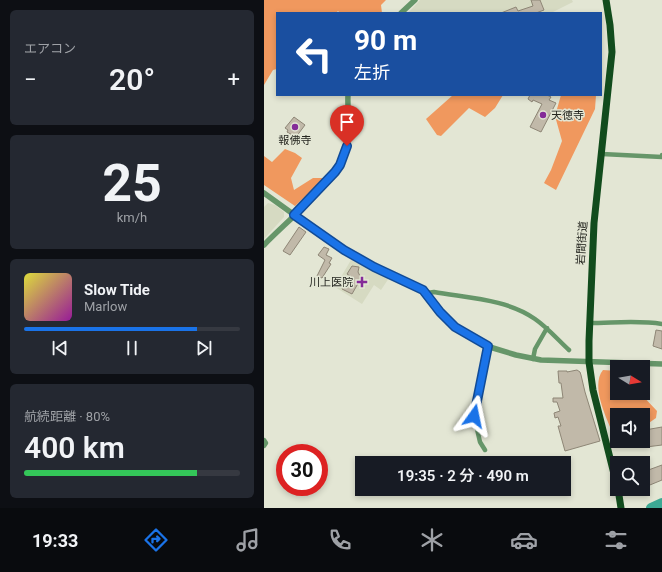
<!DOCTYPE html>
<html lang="ja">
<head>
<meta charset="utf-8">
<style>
	body { margin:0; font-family:Roboto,"Noto Sans JP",sans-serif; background:#242831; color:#f1f3f6; height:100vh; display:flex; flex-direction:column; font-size:15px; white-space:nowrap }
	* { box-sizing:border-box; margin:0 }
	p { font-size:13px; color:#9ea1a6 }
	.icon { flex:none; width:22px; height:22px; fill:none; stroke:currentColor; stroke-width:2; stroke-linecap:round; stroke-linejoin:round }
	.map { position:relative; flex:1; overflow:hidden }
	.drawer { display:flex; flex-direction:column; gap:10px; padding:10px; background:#0d0f14; width:264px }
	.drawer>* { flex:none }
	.guide { position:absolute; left:12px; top:12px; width:326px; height:84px; border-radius:0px; box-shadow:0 2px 6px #0003; background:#1a4fa0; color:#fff; overflow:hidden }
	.needle { width:26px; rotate:101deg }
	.buttons { position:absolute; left:346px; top:360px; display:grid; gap:8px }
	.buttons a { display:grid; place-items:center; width:40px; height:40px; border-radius:0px; background:#171b24; box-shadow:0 2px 6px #0003; font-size:20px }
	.speed { position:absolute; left:12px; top:444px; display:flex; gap:8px; font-size:20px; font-weight:700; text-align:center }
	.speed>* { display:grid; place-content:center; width:52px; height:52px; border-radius:50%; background:#171b24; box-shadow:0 2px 6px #0003; line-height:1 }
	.speed .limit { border:6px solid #d22; background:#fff; color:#111 }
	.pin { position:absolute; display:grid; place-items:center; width:34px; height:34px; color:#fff; margin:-41px -17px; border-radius:50% 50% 50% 0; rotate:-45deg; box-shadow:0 0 4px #0007 }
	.pin .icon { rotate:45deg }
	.me { position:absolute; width:44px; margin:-22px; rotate:12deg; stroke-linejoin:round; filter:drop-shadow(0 0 3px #0008) }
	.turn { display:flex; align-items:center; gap:14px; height:84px; padding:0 12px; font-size:18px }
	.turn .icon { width:52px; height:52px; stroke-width:2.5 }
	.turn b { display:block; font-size:28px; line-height:34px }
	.big { font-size:30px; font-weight:600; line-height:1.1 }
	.drawer .card { flex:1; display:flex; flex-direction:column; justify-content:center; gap:6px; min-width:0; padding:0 14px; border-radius:6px; background:#242831 }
	.drawer .dial { align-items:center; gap:0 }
	.dial b { font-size:52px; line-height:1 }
	.song { display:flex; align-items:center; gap:12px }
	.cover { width:48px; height:48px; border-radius:6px; background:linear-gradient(135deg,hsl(60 70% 55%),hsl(300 70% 35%)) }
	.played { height:4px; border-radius:2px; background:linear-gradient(90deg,#1a73e8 80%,#363941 80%) }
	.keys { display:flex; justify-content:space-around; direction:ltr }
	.heat { display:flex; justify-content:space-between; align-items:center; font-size:22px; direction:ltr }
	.charge { height:6px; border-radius:3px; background:linear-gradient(90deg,#34c759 80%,#363941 0) }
	.trip { position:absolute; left:91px; top:456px; width:216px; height:40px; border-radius:0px; background:#171b24; box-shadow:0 2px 6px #0003; font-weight:600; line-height:40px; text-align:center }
	.tabs { display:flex; height:64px; justify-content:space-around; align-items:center; background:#090b0e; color:#9ea1a6 }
	.tabs .icon { width:28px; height:28px }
	.tabs .on { color:#1a73e8 }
	.tabs b { font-size:18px; color:#f1f3f6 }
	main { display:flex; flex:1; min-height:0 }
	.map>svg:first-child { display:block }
	.built { fill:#d6dac2 }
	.forest { fill:#f0985e }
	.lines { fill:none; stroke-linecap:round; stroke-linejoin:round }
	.river { stroke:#3ca893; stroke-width:10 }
	.building { fill:#c1b9a9; stroke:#8e8676 }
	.minor { stroke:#669669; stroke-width:4.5 }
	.tertiary { stroke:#669669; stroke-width:5.5 }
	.primary { stroke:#124c1d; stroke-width:7 }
	.route-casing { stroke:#114b97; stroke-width:10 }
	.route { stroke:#1a73e8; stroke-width:7 }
	.poi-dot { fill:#842b98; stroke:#e3e6d4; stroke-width:1.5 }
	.labels { text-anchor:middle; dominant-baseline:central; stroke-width:3; stroke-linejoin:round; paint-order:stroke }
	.poi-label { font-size:11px; fill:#252620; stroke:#e3e6d4; text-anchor:start }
	.street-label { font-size:11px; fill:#252620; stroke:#e3e6d4 }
</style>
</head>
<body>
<main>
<section class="drawer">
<div class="card"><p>エアコン</p>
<div class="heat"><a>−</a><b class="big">20°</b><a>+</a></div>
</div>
<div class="card dial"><b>25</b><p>km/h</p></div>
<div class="card">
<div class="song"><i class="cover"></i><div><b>Slow Tide</b><p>Marlow</p></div></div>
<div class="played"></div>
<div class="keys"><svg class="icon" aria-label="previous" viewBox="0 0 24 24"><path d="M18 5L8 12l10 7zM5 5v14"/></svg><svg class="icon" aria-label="pause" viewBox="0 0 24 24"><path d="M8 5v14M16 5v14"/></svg><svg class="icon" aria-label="next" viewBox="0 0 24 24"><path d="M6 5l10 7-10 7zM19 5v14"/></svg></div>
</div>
<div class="card"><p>航続距離 · 80%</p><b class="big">400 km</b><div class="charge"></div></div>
</section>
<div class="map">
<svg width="398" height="508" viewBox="0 0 398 508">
	<rect width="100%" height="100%" fill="#e3e6d4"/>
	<path class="built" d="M156 0H308L309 2 287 13H144Z
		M4 203 11 205 20 212V217L0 239V207Z
		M87 260 125 278 117 290 110 285 98 304 71 287Z"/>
	<path class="forest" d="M0 0H122L117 5 118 13H76L74 11 72 13H13V69L9 70 0 85Z
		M189 95H239L231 108 221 117 205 108 177 136 173 135 162 119Z
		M297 95H332L331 109 292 190 280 183 287 170 298 141 291 116Z
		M21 149 31 153 38 158 27 178 30 190 49 178H61L31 206 0 185V156L8 162Z
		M339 370 353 371V393H376L393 411 392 418 379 427V415H353V436H350C343 419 326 386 339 370Z"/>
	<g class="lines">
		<path class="river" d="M387 508 398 503"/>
	</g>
	<path class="building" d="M267 0H276L280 10 272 13H237L252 7 254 11 269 6Z
		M266 95H283L287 97 285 100 292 103 277 132 266 127 278 104 269 100 268 102 264 99Z
		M30 117 41 125 32 137 23 132 24 130 21 128Z
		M35 227 42 232 26 255 19 251Z
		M60 247 65 249 62 255 68 258 65 263 67 264 58 278 53 276 61 260 54 255Z
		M88 266 95 267 94 272 96 276V280L88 294 78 289 86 276 83 274Z
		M392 330 398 331V349L389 346Z
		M313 370 316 372 317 375 321 392 336 441 301 451 294 426H297L294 417 291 418 290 413 296 411 293 402H289V398H299L297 383H295L294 371H303V372Z
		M398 427V445L382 447 379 441V432L381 430Z
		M398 465V480L381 487 379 472Z"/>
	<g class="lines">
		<path class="minor" d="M338 154 398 157V155
			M163 293 170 292C203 298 243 299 271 319 284 328 294 340 305 350
			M325 323C349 323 375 320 398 324
			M269 359 271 349 283 328
			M0 440 2 443 0 446
			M221 450 216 442 210 416 224 346"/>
		<path class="tertiary" d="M137 13 151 0
			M0 193 79 250 110 267 159 290 176 312 191 327 204 336 229 348 252 355 277 360 398 364
			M0 245C25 219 76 179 83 144 87 128 83 112 84 95"/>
		<path class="primary" d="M342 0 346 25 348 52 330 223 325 341V362L329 390 353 486
			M354 489 357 508"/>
	</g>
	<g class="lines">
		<defs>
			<path id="route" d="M83 146 76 165 71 172 30 215 80 250 110 267 159 290 176 312 191 327 224 346 210 416"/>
		</defs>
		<use href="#route" class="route-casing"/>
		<use href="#route" class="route"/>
	</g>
	<g class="poi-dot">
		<circle cx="279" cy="115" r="4"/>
		<circle cx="31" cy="127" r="4"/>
		<path d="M96 276h4v4h4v4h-4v4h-4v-4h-4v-4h4z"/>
	</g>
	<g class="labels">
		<g class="poi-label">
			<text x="287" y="115">天徳寺</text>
			<text x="31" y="140" text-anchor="middle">報佛寺</text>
			<text x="89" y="282" text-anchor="end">川上医院</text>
		</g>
		<g class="street-label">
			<text transform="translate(318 243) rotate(-86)">岩間街道</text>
		</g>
	</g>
</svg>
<div class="buttons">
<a><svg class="needle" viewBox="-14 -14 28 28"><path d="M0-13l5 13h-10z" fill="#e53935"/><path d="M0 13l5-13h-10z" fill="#9ea1a6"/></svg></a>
<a><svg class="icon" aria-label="sound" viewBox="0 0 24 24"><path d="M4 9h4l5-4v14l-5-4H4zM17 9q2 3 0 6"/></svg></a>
<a><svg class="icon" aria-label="search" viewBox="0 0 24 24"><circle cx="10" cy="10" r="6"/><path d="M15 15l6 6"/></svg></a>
</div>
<div class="speed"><div class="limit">30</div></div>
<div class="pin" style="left:83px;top:146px;background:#d93025"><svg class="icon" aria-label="arrive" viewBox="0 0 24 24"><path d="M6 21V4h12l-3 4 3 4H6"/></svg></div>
<svg class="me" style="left:210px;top:416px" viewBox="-20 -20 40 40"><path d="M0-17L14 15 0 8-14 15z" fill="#1a73e8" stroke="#fff" stroke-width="4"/></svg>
<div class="trip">19:35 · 2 分 · 490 m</div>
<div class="guide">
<div class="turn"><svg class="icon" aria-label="left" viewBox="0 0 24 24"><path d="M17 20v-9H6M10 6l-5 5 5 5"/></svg><div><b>90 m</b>左折</div></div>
</div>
</div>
</main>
<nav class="tabs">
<b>19:33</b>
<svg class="icon on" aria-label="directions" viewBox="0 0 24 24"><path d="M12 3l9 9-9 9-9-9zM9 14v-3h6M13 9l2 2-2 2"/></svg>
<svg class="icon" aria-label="music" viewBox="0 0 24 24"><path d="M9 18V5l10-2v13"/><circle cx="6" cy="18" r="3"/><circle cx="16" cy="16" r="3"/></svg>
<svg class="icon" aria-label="phone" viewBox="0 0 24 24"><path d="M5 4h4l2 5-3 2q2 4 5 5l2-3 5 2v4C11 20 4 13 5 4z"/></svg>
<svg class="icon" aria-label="climate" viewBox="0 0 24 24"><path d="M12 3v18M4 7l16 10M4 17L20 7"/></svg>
<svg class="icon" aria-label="car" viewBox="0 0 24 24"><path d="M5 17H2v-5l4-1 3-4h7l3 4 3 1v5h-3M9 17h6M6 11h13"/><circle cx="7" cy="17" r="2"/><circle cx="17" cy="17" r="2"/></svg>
<svg class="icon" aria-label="filters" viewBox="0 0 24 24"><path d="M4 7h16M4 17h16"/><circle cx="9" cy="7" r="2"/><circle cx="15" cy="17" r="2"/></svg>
</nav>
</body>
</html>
